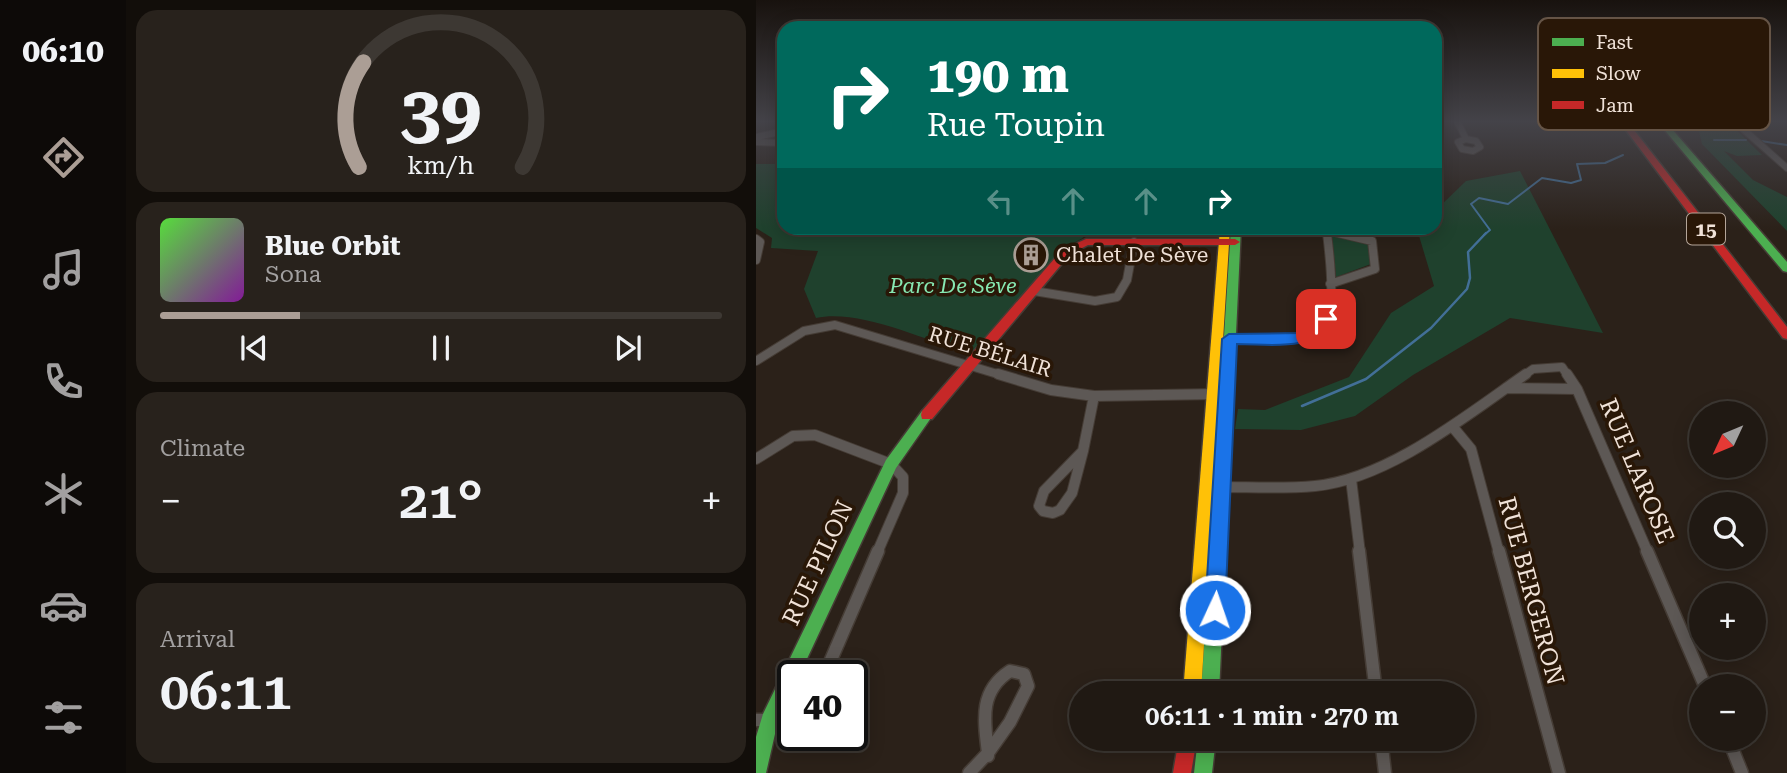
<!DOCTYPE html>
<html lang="en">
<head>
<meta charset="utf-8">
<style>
	body { margin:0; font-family:"Roboto Serif",serif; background:#28221c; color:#f1f3f6; height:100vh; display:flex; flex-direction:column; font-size:26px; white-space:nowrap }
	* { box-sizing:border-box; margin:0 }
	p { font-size:23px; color:#a2a0a0 }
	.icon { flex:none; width:38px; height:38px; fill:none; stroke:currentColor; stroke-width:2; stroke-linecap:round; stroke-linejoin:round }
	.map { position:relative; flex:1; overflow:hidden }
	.details { display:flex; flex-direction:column; gap:10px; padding:10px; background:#120e0a; width:630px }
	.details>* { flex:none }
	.hud { position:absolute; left:21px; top:21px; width:665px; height:214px; border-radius:21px; box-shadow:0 4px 18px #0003,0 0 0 2px #3d3833; background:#00695c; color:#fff; overflow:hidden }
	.needle { width:46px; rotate:226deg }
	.controls { position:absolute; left:933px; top:401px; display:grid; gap:14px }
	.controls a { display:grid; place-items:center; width:77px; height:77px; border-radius:50%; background:#201913; box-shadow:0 4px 18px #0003,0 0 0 2px #3d3833; font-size:35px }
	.speed { position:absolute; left:21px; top:660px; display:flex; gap:14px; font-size:35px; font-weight:700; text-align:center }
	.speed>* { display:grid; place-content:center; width:91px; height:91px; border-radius:50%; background:#201913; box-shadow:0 4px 18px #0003,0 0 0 2px #3d3833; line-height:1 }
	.speed .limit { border:4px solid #111; border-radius:10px; background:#fff; color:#111 }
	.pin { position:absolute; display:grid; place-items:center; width:60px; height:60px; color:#fff; margin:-30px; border-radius:14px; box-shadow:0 4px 10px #0006 }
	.me { position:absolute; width:77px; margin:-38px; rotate:3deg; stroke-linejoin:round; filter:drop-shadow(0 0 5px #0008) }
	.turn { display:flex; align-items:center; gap:24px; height:147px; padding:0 35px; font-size:32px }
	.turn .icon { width:91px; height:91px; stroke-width:2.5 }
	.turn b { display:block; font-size:49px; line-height:60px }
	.lanes { display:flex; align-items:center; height:66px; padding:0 35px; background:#0003; justify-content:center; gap:35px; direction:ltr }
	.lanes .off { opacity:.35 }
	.big { font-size:52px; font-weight:600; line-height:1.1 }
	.details .tile { flex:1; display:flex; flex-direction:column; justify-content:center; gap:10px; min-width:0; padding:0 24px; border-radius:21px; background:#28221c }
	.details .dial { align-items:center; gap:0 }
	.dial svg { height:182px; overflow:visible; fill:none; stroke:#3d3833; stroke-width:7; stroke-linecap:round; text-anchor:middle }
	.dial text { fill:#f1f3f6; stroke:none }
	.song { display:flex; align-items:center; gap:21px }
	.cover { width:84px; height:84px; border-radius:10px; background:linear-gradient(135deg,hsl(110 70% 55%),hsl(290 70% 35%)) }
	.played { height:7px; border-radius:4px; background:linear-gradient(90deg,#ab9e95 25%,#3d3833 25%) }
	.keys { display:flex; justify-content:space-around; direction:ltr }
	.heat { display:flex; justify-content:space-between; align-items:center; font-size:38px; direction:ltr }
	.trip { position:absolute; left:313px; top:681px; width:406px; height:70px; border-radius:35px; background:#201913; box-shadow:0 4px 18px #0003,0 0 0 2px #3d3833; font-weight:600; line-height:70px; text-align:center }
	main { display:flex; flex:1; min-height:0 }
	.tab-bar { display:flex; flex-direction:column; width:126px; justify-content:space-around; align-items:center; background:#0d0a08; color:#a2a0a0 }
	.tab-bar .icon { width:49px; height:49px }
	.tab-bar .selected { color:#ab9e95 }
	.tab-bar b { font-size:32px; color:#f1f3f6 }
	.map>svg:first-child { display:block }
	.green { fill:#1f412d }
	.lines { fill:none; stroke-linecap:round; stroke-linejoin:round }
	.stream-far1 { stroke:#426f97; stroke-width:2 }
	.stream { stroke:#426f97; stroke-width:2.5 }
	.street-far3-casing { stroke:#453c35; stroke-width:8 }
	.street-far2-casing { stroke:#453c35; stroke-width:10 }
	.street-far1-casing { stroke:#453c35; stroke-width:12 }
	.street-casing { stroke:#453c35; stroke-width:15 }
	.fast-casing { stroke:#453c35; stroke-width:3 }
	.slow-casing { stroke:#453c35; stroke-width:3 }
	.jam-casing { stroke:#453c35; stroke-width:3 }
	.street-far3 { stroke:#5d5855; stroke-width:6 }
	.street-far2 { stroke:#5d5855; stroke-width:8 }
	.street-far1 { stroke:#5d5855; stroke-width:10 }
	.street { stroke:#5d5855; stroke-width:12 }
	.fast { fill:#4caf50; fill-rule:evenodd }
	.slow { fill:#ffc107; fill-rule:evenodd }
	.jam { fill:#c62828; fill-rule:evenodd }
	.route { fill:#1a73e8; stroke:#114b97; stroke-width:2 }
	.labels { text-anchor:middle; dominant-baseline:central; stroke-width:7; stroke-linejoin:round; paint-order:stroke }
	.shield { fill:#291707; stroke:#b4a599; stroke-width:2 }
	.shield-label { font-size:19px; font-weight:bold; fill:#f0e2d8 }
	.poi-label { font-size:21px; fill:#f0e2d8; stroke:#291707; text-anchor:start }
	.park-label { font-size:21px; font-style:italic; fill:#87e8b2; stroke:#291707 }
	.street-label { font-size:21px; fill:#f0e2d8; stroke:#291707 }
	.near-street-label { font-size:24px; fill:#f0e2d8; stroke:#291707 }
	.key { fill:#291707; stroke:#655446; stroke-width:2 }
	.key-label { font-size:19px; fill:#f0e2d8 }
</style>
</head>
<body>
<main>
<nav class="tab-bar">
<b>06:10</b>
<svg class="icon selected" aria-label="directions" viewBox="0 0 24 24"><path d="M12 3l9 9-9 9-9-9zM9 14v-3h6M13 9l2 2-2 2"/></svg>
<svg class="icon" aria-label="music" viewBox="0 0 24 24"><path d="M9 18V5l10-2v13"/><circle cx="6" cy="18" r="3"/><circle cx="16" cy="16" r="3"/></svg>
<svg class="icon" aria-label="phone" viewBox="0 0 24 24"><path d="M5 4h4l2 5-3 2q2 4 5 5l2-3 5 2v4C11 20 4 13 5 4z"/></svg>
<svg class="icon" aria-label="climate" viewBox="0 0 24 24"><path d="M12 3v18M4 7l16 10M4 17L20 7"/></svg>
<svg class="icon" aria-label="car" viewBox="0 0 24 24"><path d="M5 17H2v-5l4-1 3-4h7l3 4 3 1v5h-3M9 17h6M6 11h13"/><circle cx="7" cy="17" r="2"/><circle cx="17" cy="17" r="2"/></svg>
<svg class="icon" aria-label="filters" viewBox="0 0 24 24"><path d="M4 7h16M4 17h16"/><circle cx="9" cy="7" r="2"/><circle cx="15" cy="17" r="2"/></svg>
</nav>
<section class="details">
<div class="tile dial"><svg viewBox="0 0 100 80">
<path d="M14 69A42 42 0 1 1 86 69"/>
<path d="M14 69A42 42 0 0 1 16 23" stroke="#ab9e95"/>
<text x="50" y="56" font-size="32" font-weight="700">39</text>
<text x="50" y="72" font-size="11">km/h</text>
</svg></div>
<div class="tile">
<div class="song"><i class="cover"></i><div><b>Blue Orbit</b><p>Sona</p></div></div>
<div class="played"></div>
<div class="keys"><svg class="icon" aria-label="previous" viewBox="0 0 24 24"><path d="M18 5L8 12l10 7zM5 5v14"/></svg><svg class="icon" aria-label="pause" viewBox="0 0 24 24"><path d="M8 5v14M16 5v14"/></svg><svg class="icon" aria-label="next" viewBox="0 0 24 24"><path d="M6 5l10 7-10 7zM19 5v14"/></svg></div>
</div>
<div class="tile"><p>Climate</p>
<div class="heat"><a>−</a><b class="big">21°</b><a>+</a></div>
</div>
<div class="tile"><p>Arrival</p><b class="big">06:11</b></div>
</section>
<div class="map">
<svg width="1031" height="773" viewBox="0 0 1031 773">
	<rect width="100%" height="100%" fill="#2b2119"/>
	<path class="green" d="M928 121H971L1006 155 981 156 968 151 997 180 1031 197V231L946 144 943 131Z
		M0 164H28V228H325L327 238 306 249 221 351 209 352C166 339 103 309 60 318L48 289 62 251 15 248 16 238 0 228Z
		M764 171 847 333 754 318 657 375 599 416 545 430 479 429 482 409 509 410 593 377 635 313 678 286 661 229 679 228V211L710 181Z
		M581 233 613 243 615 264 580 277 576 235Z"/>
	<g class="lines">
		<path class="stream-far1" d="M958 140H990
			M1005 141 1031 145
			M728 235 734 230 715 204 723 198 752 204 786 178 815 183 825 180 821 164 849 163 867 155"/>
		<path class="stream" d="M546 406 610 379 675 328 711 289 714 278 712 252 730 233"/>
		<defs>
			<path id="street-far3" d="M701 121 710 139
				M978 121 1031 168
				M28 131 1 137V142L28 143
				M710 139 720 141 724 147 717 151 706 149 702 142Z
				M570 228 571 235
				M570 230 589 235"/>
			<path id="street-far2" d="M0 239 4 242 0 260
				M574 284 619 269 616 241 582 233
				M278 291 339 301 361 297 371 280 378 242
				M470 339C572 341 584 340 571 233
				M0 361 48 331 79 325 248 376
				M767 376 777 369 806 367 812 376"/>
			<path id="street-far1" d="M242 374 295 390 338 396 461 394
				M811 374 821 389 892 553
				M750 388 821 389
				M696 426 715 449 743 553
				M327 451 316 493 304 510 297 513 287 511 283 506 288 491Z
				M327 451 338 396
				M0 459 37 436 59 435 135 464 147 477V493L121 553
				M595 479 604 553
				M463 487C495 487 528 489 559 486 632 479 711 415 770 374"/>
			<path id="street" d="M603 551 620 693
				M743 551 803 773
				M891 551 949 686
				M254 671 268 674 272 686 254 722 232 753C228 720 223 691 254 671Z
				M68 676 122 551
				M0 720H13L37 705
				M625 738 629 773
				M972 738 986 773
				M232 753V756
				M213 773 232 753"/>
			<path id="fast" d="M901 121H909L1031 262V272L1027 271Z
				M475 228H485L463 693H445Z
				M171 410 176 411 177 415 140 468 43 676H37V689L22 721 10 773H0V737L7 714 130 460 166 411Z
				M442 738H460L456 773H438Z"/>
			<path id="slow" d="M464 228H474L445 693H427Z"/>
			<path id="jam" d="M863 121H871L1031 327V339L1027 338Z
				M330 239H479L484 242 479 245H332L314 254 176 419H166L165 415 166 411 306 250Z
				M423 738H441L435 773H417Z"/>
		</defs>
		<use href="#street-far3" class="street-far3-casing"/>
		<use href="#street-far2" class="street-far2-casing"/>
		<use href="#street-far1" class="street-far1-casing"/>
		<use href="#street" class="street-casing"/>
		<use href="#fast" class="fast-casing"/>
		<use href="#slow" class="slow-casing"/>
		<use href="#jam" class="jam-casing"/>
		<use href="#street-far3" class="street-far3"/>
		<use href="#street-far2" class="street-far2"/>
		<use href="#street-far1" class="street-far1"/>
		<use href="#street" class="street"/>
		<use href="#fast" class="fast"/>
		<use href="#slow" class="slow"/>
		<use href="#jam" class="jam"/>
	</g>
	<linearGradient id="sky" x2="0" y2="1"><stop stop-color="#18120e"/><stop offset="0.53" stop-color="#444349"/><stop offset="1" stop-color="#444349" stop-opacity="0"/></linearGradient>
	<rect width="1031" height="229" fill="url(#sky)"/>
	<path class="route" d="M570 314 578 319C557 353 516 344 481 344L469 610 466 618 459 621 452 618 449 610 466 339 473 334 545 333 554 329Z"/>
	<defs>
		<symbol id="building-ring" viewBox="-11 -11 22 22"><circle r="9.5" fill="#291707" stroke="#ab9e95" stroke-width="1.5"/><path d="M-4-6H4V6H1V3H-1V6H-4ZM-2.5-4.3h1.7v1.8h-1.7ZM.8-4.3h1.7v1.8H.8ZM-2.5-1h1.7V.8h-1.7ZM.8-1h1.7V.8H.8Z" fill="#ab9e95"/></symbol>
	</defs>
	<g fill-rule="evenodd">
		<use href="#building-ring" x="256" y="236" width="38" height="38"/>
	</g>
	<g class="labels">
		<rect class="shield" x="931" y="213.5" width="38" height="31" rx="5"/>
		<g class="shield-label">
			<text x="950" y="229">15</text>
		</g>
		<g class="poi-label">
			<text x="300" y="255">Chalet De Sève</text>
		</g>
		<g class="park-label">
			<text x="197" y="286">Parc De Sève</text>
		</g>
		<g class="street-label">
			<text transform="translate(234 352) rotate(17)">RUE BÉLAIR</text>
		</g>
		<g class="near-street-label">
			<text transform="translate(881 471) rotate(67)">RUE LAROSE</text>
			<text transform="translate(62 563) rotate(-65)">RUE PILON</text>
			<text transform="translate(775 591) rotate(75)">RUE BERGERON</text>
		</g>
	</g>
	<rect x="782" y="18" width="232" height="112" rx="10" class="key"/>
	<rect x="796" y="38" width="32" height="8" fill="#4caf50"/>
	<rect x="796" y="69" width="32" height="9" fill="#ffc107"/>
	<rect x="796" y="101" width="32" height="8" fill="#c62828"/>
	<g class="key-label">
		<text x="840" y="49">Fast</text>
		<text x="840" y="80">Slow</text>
		<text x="840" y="112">Jam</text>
	</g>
</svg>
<div class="controls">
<a><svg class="needle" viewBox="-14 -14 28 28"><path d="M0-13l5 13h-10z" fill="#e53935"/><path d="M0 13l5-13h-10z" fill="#a2a0a0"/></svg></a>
<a><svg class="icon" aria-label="search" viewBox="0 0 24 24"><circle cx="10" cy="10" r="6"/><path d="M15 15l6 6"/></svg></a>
<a>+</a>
<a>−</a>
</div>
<div class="speed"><div class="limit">40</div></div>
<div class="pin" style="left:570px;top:319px;background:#d93025"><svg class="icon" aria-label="arrive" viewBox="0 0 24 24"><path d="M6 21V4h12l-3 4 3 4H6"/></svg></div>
<svg class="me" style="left:459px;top:610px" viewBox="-20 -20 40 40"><circle r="17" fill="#1a73e8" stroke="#fff" stroke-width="3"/><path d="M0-11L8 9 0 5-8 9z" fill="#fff"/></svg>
<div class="trip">06:11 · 1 min · 270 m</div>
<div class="hud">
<div class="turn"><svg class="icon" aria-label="right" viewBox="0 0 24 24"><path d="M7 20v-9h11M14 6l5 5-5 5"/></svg><div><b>190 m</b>Rue Toupin</div></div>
<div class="lanes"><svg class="icon off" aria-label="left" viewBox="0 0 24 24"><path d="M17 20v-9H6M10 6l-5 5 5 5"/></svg><svg class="icon off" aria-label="ahead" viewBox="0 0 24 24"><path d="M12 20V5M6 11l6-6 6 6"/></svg><svg class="icon off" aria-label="ahead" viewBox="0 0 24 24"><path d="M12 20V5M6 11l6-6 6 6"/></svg><svg class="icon" aria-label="right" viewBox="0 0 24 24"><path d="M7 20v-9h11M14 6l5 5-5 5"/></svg></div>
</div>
</div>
</main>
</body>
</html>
